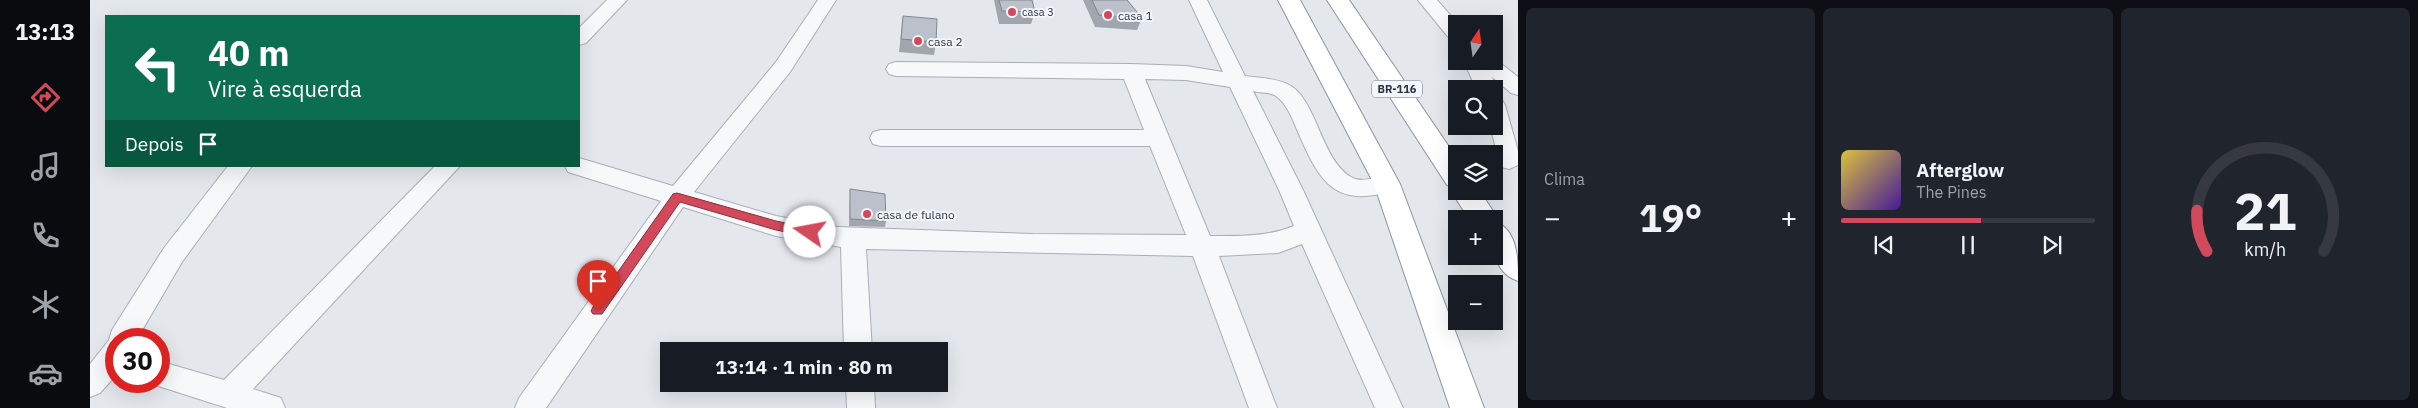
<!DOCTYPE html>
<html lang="pt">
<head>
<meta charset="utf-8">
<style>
	body { margin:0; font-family:"IBM Plex Sans",sans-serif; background:#20242c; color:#f1f3f6; height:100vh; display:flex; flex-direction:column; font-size:19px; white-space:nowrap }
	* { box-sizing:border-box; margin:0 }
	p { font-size:16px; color:#9ea1a6 }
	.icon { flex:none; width:28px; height:28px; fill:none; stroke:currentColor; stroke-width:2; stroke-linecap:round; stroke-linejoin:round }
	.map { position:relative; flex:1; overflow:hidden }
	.sheet { display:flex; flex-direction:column; gap:8px; padding:8px; background:#0d0f14; width:900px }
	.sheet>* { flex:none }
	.top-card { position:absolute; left:15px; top:15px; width:475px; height:152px; border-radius:0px; box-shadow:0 5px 20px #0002; background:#0b6e4f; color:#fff; overflow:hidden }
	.needle { width:32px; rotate:13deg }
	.controls { position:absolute; left:1358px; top:15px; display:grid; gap:10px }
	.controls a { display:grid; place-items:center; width:55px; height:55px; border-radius:0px; background:#171b24; box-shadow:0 5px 20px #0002; font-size:25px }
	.speed { position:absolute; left:15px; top:328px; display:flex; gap:10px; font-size:25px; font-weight:700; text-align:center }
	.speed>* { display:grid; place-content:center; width:65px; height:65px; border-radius:50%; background:#171b24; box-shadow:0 5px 20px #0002; line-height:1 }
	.speed .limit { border:8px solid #d22; background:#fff; color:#111 }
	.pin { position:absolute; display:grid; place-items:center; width:42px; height:42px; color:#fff; margin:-51px -21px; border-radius:50% 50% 50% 0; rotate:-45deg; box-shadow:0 0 5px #0007 }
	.pin .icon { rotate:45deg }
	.me { position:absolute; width:55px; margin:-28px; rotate:282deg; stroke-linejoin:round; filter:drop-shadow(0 0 4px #0008) }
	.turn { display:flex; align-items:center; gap:18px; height:105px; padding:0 20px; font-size:22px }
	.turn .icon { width:65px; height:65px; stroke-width:2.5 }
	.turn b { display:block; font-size:35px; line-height:42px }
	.then { display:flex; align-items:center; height:48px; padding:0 20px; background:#0003; gap:10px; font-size:19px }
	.big { font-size:38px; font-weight:800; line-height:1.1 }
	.sheet .card { flex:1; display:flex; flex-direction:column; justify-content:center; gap:8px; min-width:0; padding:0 18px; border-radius:8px; background:#20242c }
	.sheet .dial { align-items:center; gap:0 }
	.dial svg { height:130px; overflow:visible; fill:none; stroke:#363941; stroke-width:7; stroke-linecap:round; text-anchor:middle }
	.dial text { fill:#f1f3f6; stroke:none }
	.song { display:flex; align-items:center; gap:15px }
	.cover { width:60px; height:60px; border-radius:8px; background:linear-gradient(135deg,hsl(50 70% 55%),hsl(260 70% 35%)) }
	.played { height:5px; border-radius:2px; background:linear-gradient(90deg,#d1495b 55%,#363941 55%) }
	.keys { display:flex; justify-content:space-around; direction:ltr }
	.heat { display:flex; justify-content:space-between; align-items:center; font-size:28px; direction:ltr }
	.sheet .tiles { flex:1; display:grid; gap:8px; grid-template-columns:repeat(3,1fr) }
	.trip { position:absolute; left:570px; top:342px; width:288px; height:50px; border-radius:0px; background:#171b24; box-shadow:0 5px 20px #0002; font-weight:800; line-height:50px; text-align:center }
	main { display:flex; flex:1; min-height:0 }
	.tab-bar { display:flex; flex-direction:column; width:90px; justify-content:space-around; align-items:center; background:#090b0e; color:#9ea1a6 }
	.tab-bar .icon { width:35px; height:35px }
	.tab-bar .on { color:#d1495b }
	.tab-bar b { font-size:22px; color:#f1f3f6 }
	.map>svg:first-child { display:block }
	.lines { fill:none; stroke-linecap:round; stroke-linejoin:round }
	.street-casing { stroke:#a9aeb7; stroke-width:2 }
	.highway-casing { stroke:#8b94a3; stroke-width:2 }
	.street { fill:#f7f8fa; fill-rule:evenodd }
	.highway { fill:#fff; fill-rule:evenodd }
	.wall { fill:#a1a5ae }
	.building { fill:#bbc0ca; stroke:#83868d }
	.route { fill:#d1495b; stroke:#882f3b }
	.poi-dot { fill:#d1495b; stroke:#f4f6f9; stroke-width:2 }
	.labels { text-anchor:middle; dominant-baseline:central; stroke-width:4; stroke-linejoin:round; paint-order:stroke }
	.far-poi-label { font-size:11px; fill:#2b3445; stroke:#f4f6f9; text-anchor:start }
	.shield { fill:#f4f6f9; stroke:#676e7b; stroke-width:1 }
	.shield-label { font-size:11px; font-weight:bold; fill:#2b3445 }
	.poi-label { font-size:12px; fill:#2b3445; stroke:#f4f6f9; text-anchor:start }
</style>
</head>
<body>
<main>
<nav class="tab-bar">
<b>13:13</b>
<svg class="icon on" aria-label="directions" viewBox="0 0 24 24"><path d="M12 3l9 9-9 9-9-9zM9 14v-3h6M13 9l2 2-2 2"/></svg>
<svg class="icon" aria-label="music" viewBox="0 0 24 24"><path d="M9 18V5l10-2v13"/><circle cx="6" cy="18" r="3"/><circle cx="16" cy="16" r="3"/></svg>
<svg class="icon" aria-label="phone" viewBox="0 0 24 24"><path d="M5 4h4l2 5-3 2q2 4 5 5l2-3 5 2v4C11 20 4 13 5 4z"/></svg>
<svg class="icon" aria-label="climate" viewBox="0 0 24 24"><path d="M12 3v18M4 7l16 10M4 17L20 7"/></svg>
<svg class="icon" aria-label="car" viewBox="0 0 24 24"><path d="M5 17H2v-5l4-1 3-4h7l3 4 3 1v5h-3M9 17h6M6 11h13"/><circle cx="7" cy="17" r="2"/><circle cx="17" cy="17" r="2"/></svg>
</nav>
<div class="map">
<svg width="1428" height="408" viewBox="0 0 1428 408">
	<rect width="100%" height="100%" fill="#e4e7ec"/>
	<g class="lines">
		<defs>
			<path id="street" d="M517 0H537L496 43 489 45V28Z
				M728 0H746L700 72 604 192 686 216 747 227 943 234 1096 235 1060 146H791L783 144 780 138 783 132 791 130H1054L1034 79 806 76 799 74 796 69 799 64 806 62 1041 64 1096 66 1133 72 1099 0H1117L1155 76C1168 78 1185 78 1197 84 1227 97 1230 159 1261 177 1274 185 1291 173 1305 178L1309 184 1305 190C1245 209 1230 183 1208 132 1203 120 1197 104 1186 96 1180 92 1170 93 1163 91L1213 190 1313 408H1285L1212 244 1188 253 1129 256 1187 408H1159L1103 256 776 249 782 351H754L751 247 686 236 593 207 456 408H425L429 398 571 201 478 172 475 166H489V158L583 186 686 62ZM1055 79 1096 80 1140 87 1189 190 1204 226C1177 237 1149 236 1120 236Z
				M1328 0H1347L1368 24 1366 40 1359 38Z
				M1404 58 1428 77V95L1421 93 1402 77 1407 89 1404 94V89H1386L1374 61H1404Z
				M1404 98 1412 100 1415 105 1428 151V165L1419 169 1411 167 1400 126H1404Z
				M138 166H162L92 262 47 339H26V375L10 393 0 397V364L19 340 22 330 74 248Z
				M345 166H370L163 389 191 398 195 408H137L59 383 58 381H69V361L134 380Z
				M756 384H784L785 408H757Z"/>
			<path id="highway" d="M1188 0H1210L1310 184 1394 408H1360L1284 184Z
				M1237 0H1259L1366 157V191H1390L1408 219 1406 222C1428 231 1428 260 1428 281 1400 271 1404 243 1404 219H1379L1361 191 1363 187 1357 185Z"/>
		</defs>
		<use href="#street" class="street-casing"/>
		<use href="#highway" class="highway-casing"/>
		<use href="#street" class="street"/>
		<use href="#highway" class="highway"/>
	</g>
	<path class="wall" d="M904 0H942L945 12 941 24H909Z
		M993 0H1037L1052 18 1047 30 1005 27Z
		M813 16 846 42 844 55 809 52Z
		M760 189 796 221 795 227 759 226Z"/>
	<path class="building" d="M909 0H942L945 12 912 11Z
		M1002 0H1037L1052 18 1009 15Z
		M813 16 847 19 846 42 811 39Z
		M760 189 795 194 796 221 760 219Z"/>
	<path class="route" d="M587 193 686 221 720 228 725 232 720 237 686 230 590 202 512 314H503L501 311 503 307 583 194Z"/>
	<g class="poi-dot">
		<circle cx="922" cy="12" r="5"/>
		<circle cx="1018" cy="15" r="5"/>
		<circle cx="828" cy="41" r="5"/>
		<circle cx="777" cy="214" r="5"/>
	</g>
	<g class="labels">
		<g class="far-poi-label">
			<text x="932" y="12">casa 3</text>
		</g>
		<rect class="shield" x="1282" y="80.5" width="50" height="17" rx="4"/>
		<g class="shield-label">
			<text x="1307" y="89">BR-116</text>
		</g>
		<g class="poi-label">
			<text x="1028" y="15">casa 1</text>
			<text x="838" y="41">casa 2</text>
			<text x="787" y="214">casa de fulano</text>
		</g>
	</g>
</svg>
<div class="controls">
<a><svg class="needle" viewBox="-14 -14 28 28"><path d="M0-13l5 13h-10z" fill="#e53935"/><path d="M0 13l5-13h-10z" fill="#9ea1a6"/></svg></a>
<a><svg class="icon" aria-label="search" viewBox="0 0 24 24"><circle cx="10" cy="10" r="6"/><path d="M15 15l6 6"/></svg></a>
<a><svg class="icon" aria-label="layers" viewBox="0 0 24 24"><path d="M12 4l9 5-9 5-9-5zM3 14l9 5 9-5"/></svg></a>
<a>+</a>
<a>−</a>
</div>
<div class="speed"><div class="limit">30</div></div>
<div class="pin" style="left:508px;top:311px;background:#d93025"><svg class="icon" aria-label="arrive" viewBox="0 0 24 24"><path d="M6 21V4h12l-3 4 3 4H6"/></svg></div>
<svg class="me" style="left:720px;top:232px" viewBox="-20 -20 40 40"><circle r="19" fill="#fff"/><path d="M0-13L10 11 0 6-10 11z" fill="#d1495b"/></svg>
<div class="trip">13:14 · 1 min · 80 m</div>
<div class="top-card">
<div class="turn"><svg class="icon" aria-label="left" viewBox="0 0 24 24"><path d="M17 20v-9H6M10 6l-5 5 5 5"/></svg><div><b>40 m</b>Vire à esquerda</div></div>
<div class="then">Depois<svg class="icon" aria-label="arrive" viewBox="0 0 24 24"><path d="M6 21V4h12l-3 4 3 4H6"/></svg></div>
</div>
</div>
<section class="sheet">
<div class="tiles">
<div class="card"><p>Clima</p>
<div class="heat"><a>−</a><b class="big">19°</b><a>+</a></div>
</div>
<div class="card">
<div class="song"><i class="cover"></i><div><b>Afterglow</b><p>The Pines</p></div></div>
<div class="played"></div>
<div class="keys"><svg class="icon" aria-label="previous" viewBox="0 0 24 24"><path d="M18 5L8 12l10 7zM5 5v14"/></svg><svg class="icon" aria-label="pause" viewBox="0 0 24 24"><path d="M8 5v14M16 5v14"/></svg><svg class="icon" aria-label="next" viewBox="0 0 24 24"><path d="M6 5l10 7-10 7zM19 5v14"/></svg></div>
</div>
<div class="card dial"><svg viewBox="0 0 100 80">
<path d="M14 69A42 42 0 1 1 86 69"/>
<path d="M14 69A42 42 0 0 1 8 44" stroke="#d1495b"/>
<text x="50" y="56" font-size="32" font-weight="700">21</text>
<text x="50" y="72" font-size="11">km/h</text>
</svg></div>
</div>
</section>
</main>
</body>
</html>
